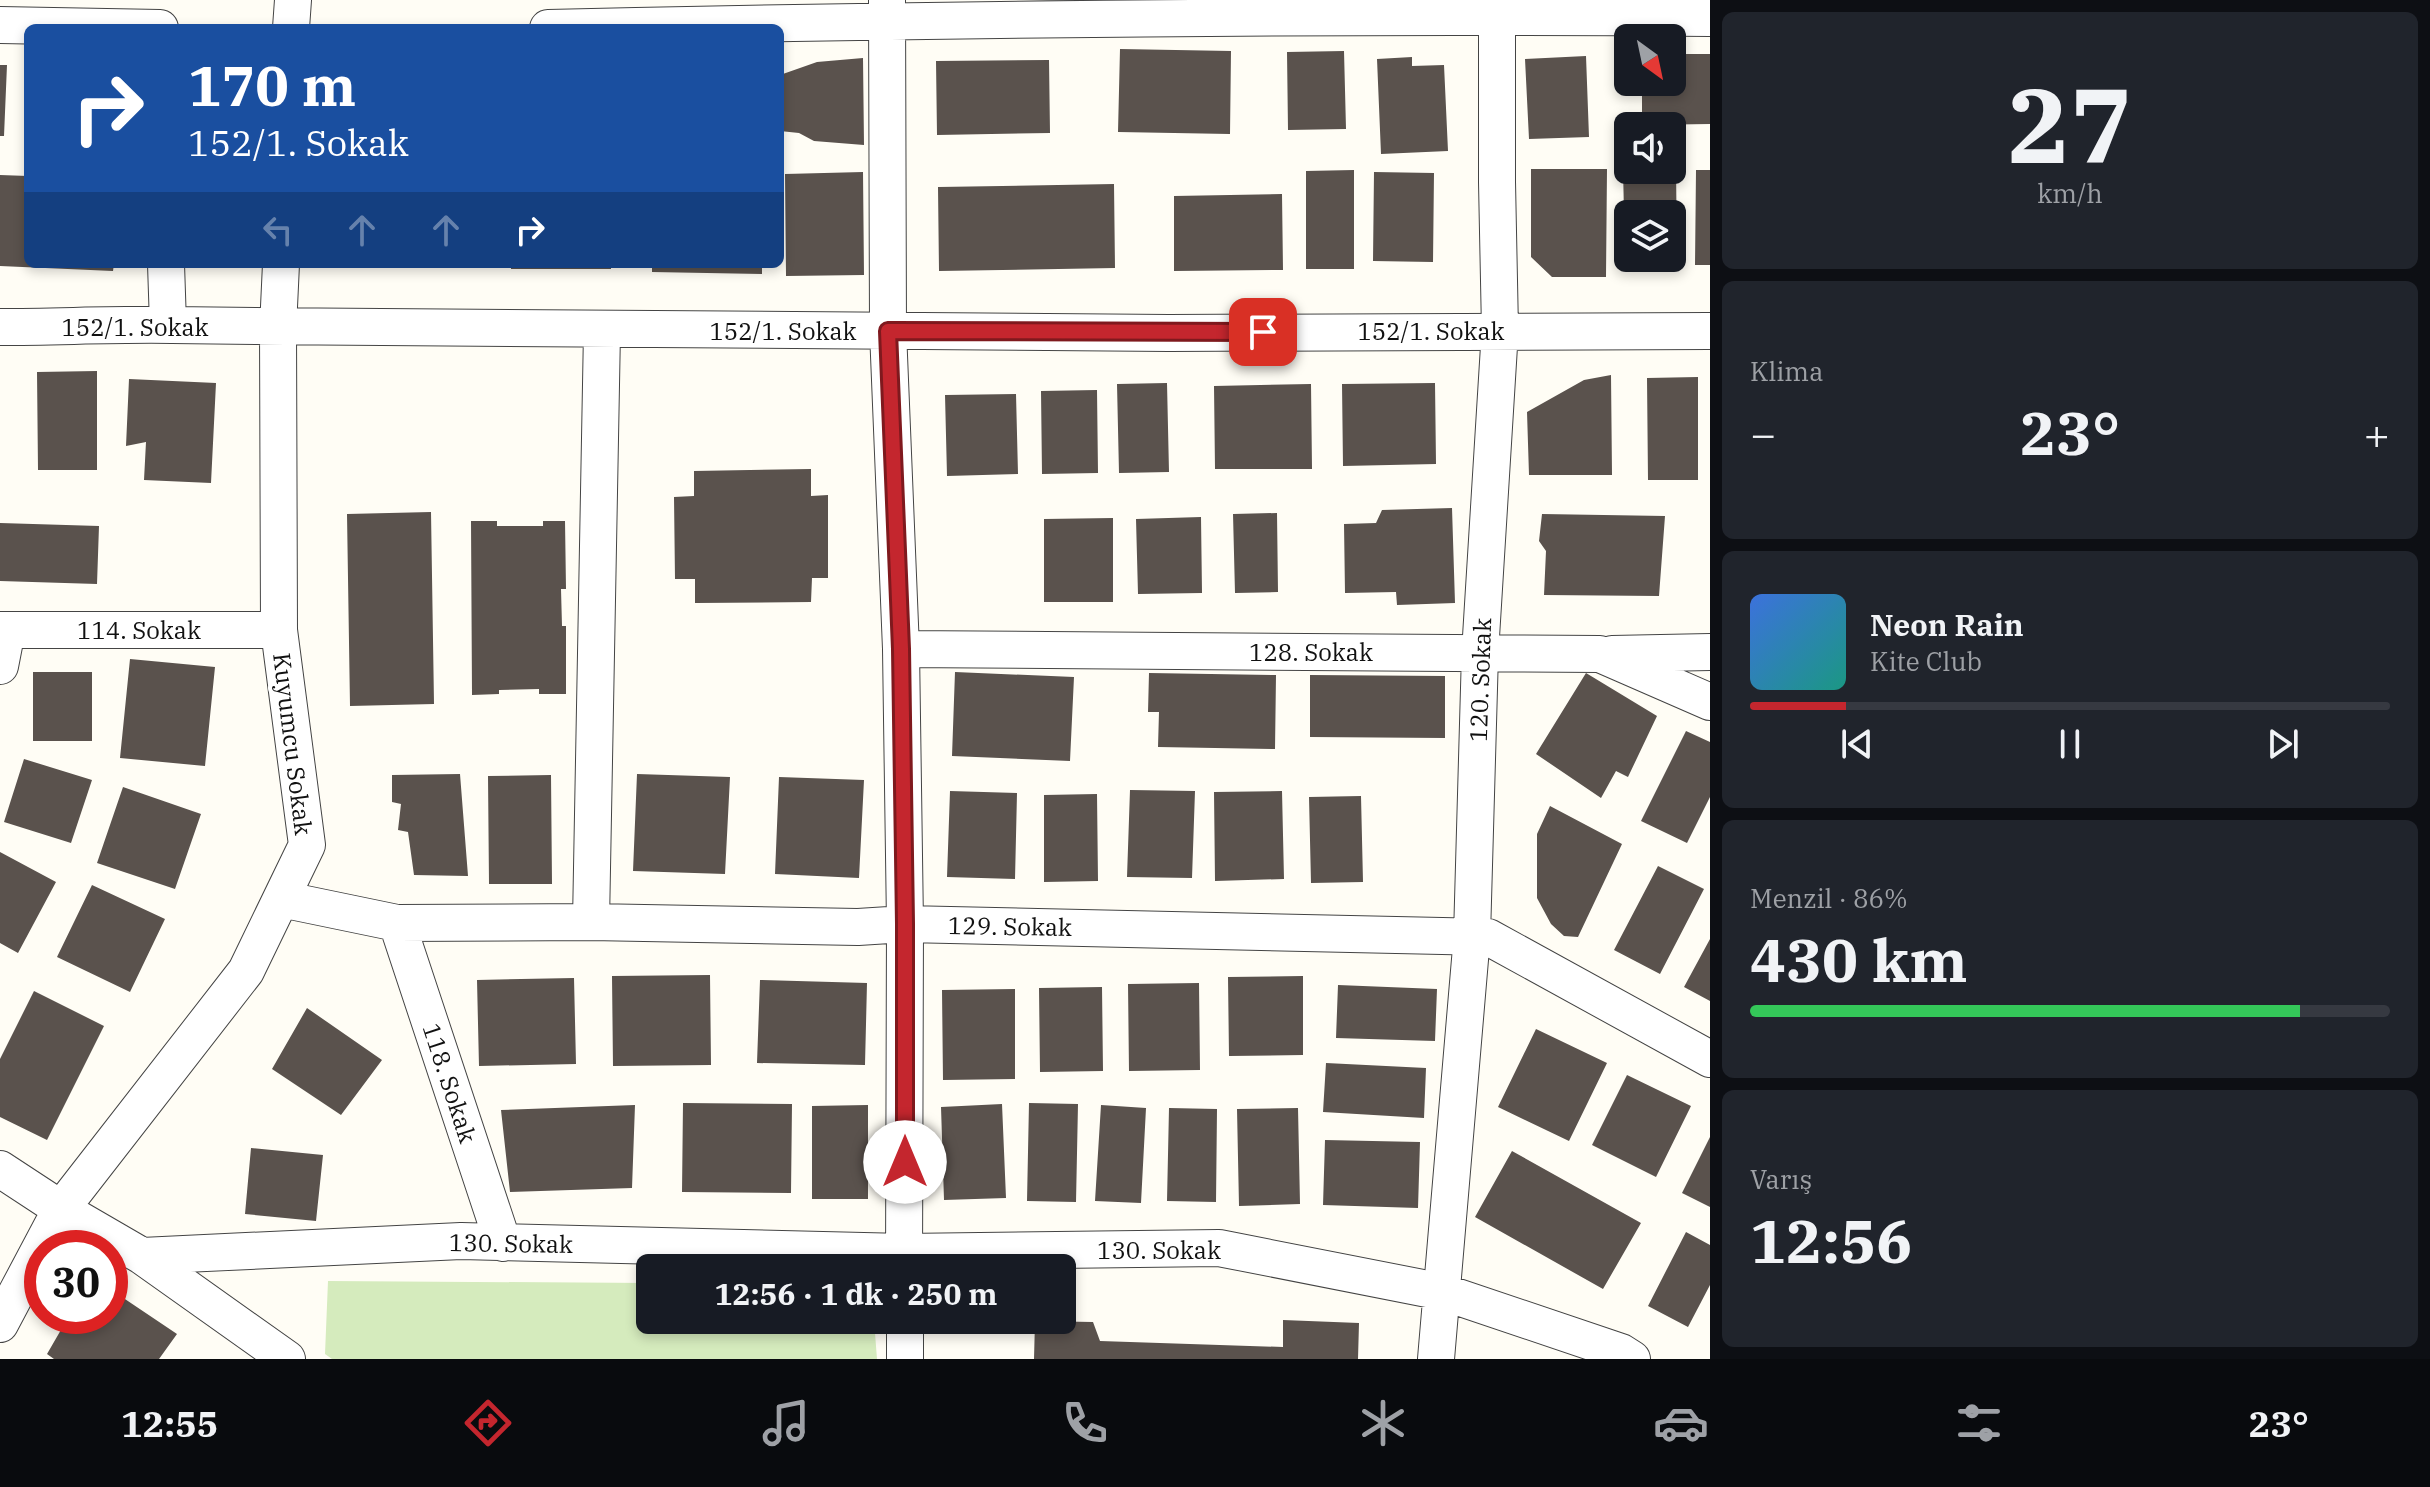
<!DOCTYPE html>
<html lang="tr">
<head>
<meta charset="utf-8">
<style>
	body { margin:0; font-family:"IBM Plex Serif",serif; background:#20242c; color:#f1f3f6; height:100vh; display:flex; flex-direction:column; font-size:30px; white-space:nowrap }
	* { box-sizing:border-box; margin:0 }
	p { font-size:26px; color:#9ea1a6 }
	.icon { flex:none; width:44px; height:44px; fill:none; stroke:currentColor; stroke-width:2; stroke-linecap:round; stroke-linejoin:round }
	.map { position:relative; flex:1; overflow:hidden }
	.sheet { display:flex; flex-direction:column; gap:12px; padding:12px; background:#0d0f14; width:720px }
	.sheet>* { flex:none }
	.banner { position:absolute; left:24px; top:24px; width:760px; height:244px; border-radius:12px; box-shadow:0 4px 12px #0003; background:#1a4fa0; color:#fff; overflow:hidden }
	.needle { width:52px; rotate:147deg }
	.fabs { position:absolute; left:1614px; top:24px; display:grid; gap:16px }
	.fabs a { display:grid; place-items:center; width:72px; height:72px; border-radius:12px; background:#171b24; box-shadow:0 4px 12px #0003; font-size:40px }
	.speed { position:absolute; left:24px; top:1230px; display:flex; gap:16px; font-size:40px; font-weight:700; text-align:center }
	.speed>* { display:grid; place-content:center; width:104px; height:104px; border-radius:50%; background:#171b24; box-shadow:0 4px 12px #0003; line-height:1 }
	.speed .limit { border:12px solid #d22; background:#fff; color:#111 }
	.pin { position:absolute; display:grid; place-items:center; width:68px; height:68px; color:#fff; margin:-34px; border-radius:16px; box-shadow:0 4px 12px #0006 }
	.me { position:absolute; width:88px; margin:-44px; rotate:0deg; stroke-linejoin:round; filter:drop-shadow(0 0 6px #0008) }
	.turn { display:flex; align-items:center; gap:28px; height:168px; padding:0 32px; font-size:36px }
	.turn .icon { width:104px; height:104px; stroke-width:2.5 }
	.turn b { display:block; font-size:56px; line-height:68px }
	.lanes { display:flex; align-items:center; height:76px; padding:0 32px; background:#0003; justify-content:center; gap:40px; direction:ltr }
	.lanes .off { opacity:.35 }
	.big { font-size:60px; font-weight:700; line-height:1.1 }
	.sheet .tile { flex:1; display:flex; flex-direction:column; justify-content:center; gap:12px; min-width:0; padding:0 28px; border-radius:12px; background:#20242c }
	.sheet .dial { align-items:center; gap:0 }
	.dial b { font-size:104px; line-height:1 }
	.song { display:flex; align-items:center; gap:24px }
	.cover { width:96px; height:96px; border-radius:12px; background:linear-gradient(135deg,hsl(220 70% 55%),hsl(170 70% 35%)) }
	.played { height:8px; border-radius:4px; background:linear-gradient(90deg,#c4262e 15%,#363941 15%) }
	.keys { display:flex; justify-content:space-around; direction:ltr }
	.heat { display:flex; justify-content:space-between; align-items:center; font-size:44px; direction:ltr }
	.charge { height:12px; border-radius:6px; background:linear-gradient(90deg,#34c759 86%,#363941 0) }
	.trip { position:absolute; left:636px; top:1254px; width:440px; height:80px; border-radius:12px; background:#171b24; box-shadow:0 4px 12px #0003; font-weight:700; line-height:80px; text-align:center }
	.menu { display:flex; height:128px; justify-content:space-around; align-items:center; background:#090b0e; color:#9ea1a6 }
	.menu .icon { width:56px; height:56px }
	.menu .current { color:#c4262e }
	.menu b { font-size:36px; color:#f1f3f6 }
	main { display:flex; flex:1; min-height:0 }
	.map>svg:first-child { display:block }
	.green { fill:#d5ebbd }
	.building { fill:#5a524d }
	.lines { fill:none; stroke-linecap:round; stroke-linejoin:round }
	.street-casing { stroke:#444; stroke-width:38 }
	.street { stroke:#fff; stroke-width:36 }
	.route-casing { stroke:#7f191e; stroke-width:20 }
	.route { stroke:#c4262e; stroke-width:14 }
	.labels { text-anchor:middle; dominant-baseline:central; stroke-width:8; stroke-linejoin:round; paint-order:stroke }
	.street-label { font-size:24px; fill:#111; stroke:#fff }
</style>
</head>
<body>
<main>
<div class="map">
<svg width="1710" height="1359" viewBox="0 0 1710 1359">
	<rect width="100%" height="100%" fill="#fffdf5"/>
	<path class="green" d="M328 1281 650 1283V1320H874L877 1359H332L325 1354Z"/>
	<path class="building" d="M1120 49 1231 51 1230 134 1118 132Z
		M1344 51 1346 129 1288 130 1287 52Z
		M1672 54H1710V124L1642 125V82H1672Z
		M1586 56 1589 137 1529 139 1525 59Z
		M1412 57V66L1444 65 1448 151 1381 154 1377 59Z
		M863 58 864 145 814 141 799 133 780 131V75L817 62Z
		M1049 60 1050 133 937 135 936 61Z
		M0 65H7L4 136H0Z
		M1672 167H1676L1677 258H1672V214H1628V259H1625L1623 168 1672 170Z
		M1531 169H1607L1606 277H1552L1531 257Z
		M1354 170V269H1306V171Z
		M1696 170H1710V265H1695Z
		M863 172 864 275 786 276 785 174Z
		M1374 172 1434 173 1433 262 1373 261Z
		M0 175 28 176V264H114L113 271 0 266Z
		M1114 184 1115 268 939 271 938 187Z
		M1282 194 1283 270 1174 271V196Z
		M332 264H388V267H332Z
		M511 264H611V269H511Z
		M652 264H762V274L652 272Z
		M97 371V470H38L37 372Z
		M1611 375 1612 475H1529L1527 412 1584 380Z
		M1698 377V480H1648L1647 378Z
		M129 379 216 383 211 483 144 480 146 442 126 446Z
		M1167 383 1169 472 1119 473 1117 384Z
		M1435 383 1436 464 1343 466 1342 384Z
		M1311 384 1312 469H1215L1214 386Z
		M1097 390 1098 473 1042 474 1041 391Z
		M1016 394 1018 474 947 476 945 395Z
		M811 469V496L828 495V578H812L811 602 695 603V579H675L674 497 694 496V471Z
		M1452 508 1455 603 1397 605 1396 592 1345 593 1344 524 1376 523 1382 510Z
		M431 512 434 704 350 706 347 514Z
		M1277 513 1278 592 1235 593 1233 514Z
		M1542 514 1665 516 1659 596 1544 595 1546 551 1539 541Z
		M1201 517 1202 593 1138 594 1136 519Z
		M1113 518V602H1044V519Z
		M471 521H497V526H543V521H565L566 589H561L562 626H566V694H539V689L499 690V694L472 695Z
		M0 523 99 526 97 584 0 581Z
		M130 659 215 667 205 766 120 758Z
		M33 672H92V741H33Z
		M955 672 1074 677 1070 761 952 756Z
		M1149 673 1276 675 1275 749 1158 747 1159 712H1148Z
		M1586 673 1657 716 1628 777 1616 771 1601 798 1536 754Z
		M1310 675 1445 676V738L1310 737Z
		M1686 731 1710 742V797L1687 843 1641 821Z
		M24 759 92 780 71 843 4 822Z
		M460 774 468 876 414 875 408 832 398 830 401 804 392 802V775Z
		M637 774 730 777 725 874 633 871Z
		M551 775 552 884H489L488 776Z
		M779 777 864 780 859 878 775 874Z
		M123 787 201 814 175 889 97 863Z
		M1130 790 1195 791 1192 878 1127 877Z
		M950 791 1017 793 1015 879 947 877Z
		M1282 791 1284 879 1215 881 1214 792Z
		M1097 794 1098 881 1044 882V795Z
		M1361 796 1363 882 1311 883 1309 797Z
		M1550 806 1622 844 1578 937 1564 936 1551 924 1537 898V834Z
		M0 852 56 882 18 953 0 943Z
		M1658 866 1704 889 1660 974 1614 950Z
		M92 885 165 919 130 992 57 957Z
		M1710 939V1001L1684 987Z
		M710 975 711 1065 613 1066 612 976Z
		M1303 976V1055L1229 1056 1228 977Z
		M574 978 576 1064 479 1066 477 980Z
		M760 980 867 983 865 1065 757 1063Z
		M1199 983 1200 1070 1129 1071 1128 984Z
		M1338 985 1437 989 1435 1041 1336 1038Z
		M1102 987 1103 1071 1040 1072 1039 988Z
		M1015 989V1079L943 1080 942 990Z
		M34 991 104 1026 47 1140 0 1117V1059Z
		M307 1008 382 1060 341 1115 272 1069Z
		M1536 1029 1607 1063 1569 1141 1498 1107Z
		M1326 1063 1426 1068 1424 1118 1323 1112Z
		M1627 1075 1691 1106 1656 1177 1592 1145Z
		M683 1103 792 1104 791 1193 682 1192Z
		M1029 1103 1078 1104 1076 1202 1027 1201Z
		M1002 1104 1006 1198 944 1200 941 1107Z
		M635 1105 632 1188 510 1192 501 1110Z
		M868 1105V1199H812V1106Z
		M1101 1105 1146 1108 1141 1203 1095 1201Z
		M1169 1108 1217 1109 1216 1202 1167 1201Z
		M1298 1108 1300 1204 1239 1206 1237 1109Z
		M1710 1137V1207L1682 1193Z
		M1325 1140 1420 1142 1418 1208 1323 1205Z
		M251 1148 323 1155 316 1221 245 1214Z
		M1512 1151 1641 1223 1603 1289 1475 1217Z
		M1686 1232 1710 1245V1285L1688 1327 1648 1306Z
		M110 1289 177 1334 159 1359H54L47 1354 69 1316H110Z
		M1283 1320 1359 1323 1358 1359H1034L1035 1321 1093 1322 1100 1341 1283 1347Z"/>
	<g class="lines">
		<defs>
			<path id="street" d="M887 0 888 331 901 649 905 924 904 1268
				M0 25 160 28
				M291 28 293 0
				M548 28C935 19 1323 15 1710 18
				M166 264 168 324
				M0 327C57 327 115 324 172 325 504 330 836 332 1169 333 1349 333 1529 330 1710 331
				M0 630H279
				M901 649 1600 654 1710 702
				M1612 654 1710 652
				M0 666 7 630
				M281 899 397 923 591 922 858 927 905 924 1488 937 1710 1059
				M591 922 602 331
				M397 923 503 1243
				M0 1169 61 1209 142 1256 287 1359
				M142 1256 461 1241 904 1252 1219 1248 1443 1292 1621 1352 1632 1359
				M905 1320V1359
				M0 1324 61 1209 246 971 307 845 279 630 278 328 281 264
				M1436 1359 1472 936 1480 653 1500 330 1497 182V0"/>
		</defs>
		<use href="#street" class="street-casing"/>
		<use href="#street" class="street"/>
	</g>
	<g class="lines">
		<defs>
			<path id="route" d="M905 1162V924L901 649 888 331 1263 332"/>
		</defs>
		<use href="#route" class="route-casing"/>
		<use href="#route" class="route"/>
	</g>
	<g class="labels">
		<g class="street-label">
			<text x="135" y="327">152/1. Sokak</text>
			<text x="783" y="331">152/1. Sokak</text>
			<text x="1431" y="331">152/1. Sokak</text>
			<text x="139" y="630">114. Sokak</text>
			<text x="1311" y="652">128. Sokak</text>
			<text transform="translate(1480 680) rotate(-88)">120. Sokak</text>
			<text transform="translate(293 744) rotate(83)">Kuyumcu Sokak</text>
			<text transform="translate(1010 926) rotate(1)">129. Sokak</text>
			<text transform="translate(450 1083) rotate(72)">118. Sokak</text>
			<text transform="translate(511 1243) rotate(1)">130. Sokak</text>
			<text x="1159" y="1250">130. Sokak</text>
		</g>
	</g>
</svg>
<div class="fabs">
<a><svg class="needle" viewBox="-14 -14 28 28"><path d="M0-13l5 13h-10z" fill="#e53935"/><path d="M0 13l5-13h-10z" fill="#9ea1a6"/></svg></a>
<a><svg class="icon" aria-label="sound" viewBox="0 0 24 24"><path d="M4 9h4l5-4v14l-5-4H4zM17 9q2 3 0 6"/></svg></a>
<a><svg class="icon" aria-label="layers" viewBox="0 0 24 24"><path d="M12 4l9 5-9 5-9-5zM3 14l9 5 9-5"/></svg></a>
</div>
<div class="speed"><div class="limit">30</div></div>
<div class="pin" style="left:1263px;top:332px;background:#d93025"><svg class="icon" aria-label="arrive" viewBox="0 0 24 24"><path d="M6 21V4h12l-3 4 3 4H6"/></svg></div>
<svg class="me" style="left:905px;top:1162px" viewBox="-20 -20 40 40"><circle r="19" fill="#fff"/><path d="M0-13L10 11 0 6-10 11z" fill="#c4262e"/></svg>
<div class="trip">12:56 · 1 dk · 250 m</div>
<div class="banner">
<div class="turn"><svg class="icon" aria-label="right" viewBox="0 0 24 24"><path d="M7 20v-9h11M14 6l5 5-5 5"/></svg><div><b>170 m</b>152/1. Sokak</div></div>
<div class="lanes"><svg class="icon off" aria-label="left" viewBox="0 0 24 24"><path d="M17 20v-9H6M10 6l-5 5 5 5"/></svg><svg class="icon off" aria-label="ahead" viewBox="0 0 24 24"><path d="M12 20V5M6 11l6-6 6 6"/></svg><svg class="icon off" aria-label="ahead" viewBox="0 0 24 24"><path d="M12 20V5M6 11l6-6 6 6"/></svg><svg class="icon" aria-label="right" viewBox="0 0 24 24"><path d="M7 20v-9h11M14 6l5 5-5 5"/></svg></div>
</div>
</div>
<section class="sheet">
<div class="tile dial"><b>27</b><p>km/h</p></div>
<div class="tile"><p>Klima</p>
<div class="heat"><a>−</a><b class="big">23°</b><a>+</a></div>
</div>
<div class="tile">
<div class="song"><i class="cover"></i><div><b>Neon Rain</b><p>Kite Club</p></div></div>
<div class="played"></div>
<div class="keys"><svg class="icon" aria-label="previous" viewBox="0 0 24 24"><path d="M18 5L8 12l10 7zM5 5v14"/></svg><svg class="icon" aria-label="pause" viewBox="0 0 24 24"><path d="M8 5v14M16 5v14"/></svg><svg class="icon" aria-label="next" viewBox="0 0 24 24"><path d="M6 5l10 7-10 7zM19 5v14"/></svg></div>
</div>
<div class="tile"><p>Menzil · 86%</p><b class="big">430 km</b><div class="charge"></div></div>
<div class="tile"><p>Varış</p><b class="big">12:56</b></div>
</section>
</main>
<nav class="menu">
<b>12:55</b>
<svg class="icon current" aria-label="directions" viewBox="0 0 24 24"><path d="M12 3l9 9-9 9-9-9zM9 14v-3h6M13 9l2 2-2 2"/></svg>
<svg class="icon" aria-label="music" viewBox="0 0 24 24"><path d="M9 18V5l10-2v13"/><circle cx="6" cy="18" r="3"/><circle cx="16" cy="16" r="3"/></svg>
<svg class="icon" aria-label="phone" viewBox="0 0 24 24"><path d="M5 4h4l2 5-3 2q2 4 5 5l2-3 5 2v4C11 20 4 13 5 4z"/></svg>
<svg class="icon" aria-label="climate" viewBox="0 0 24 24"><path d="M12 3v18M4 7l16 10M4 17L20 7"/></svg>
<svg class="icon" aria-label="car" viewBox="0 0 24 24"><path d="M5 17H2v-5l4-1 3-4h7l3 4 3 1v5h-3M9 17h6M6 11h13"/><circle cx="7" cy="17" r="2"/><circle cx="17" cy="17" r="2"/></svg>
<svg class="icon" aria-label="filters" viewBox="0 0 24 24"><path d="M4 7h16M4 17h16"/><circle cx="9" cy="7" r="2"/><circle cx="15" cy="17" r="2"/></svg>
<b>23°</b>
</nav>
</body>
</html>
